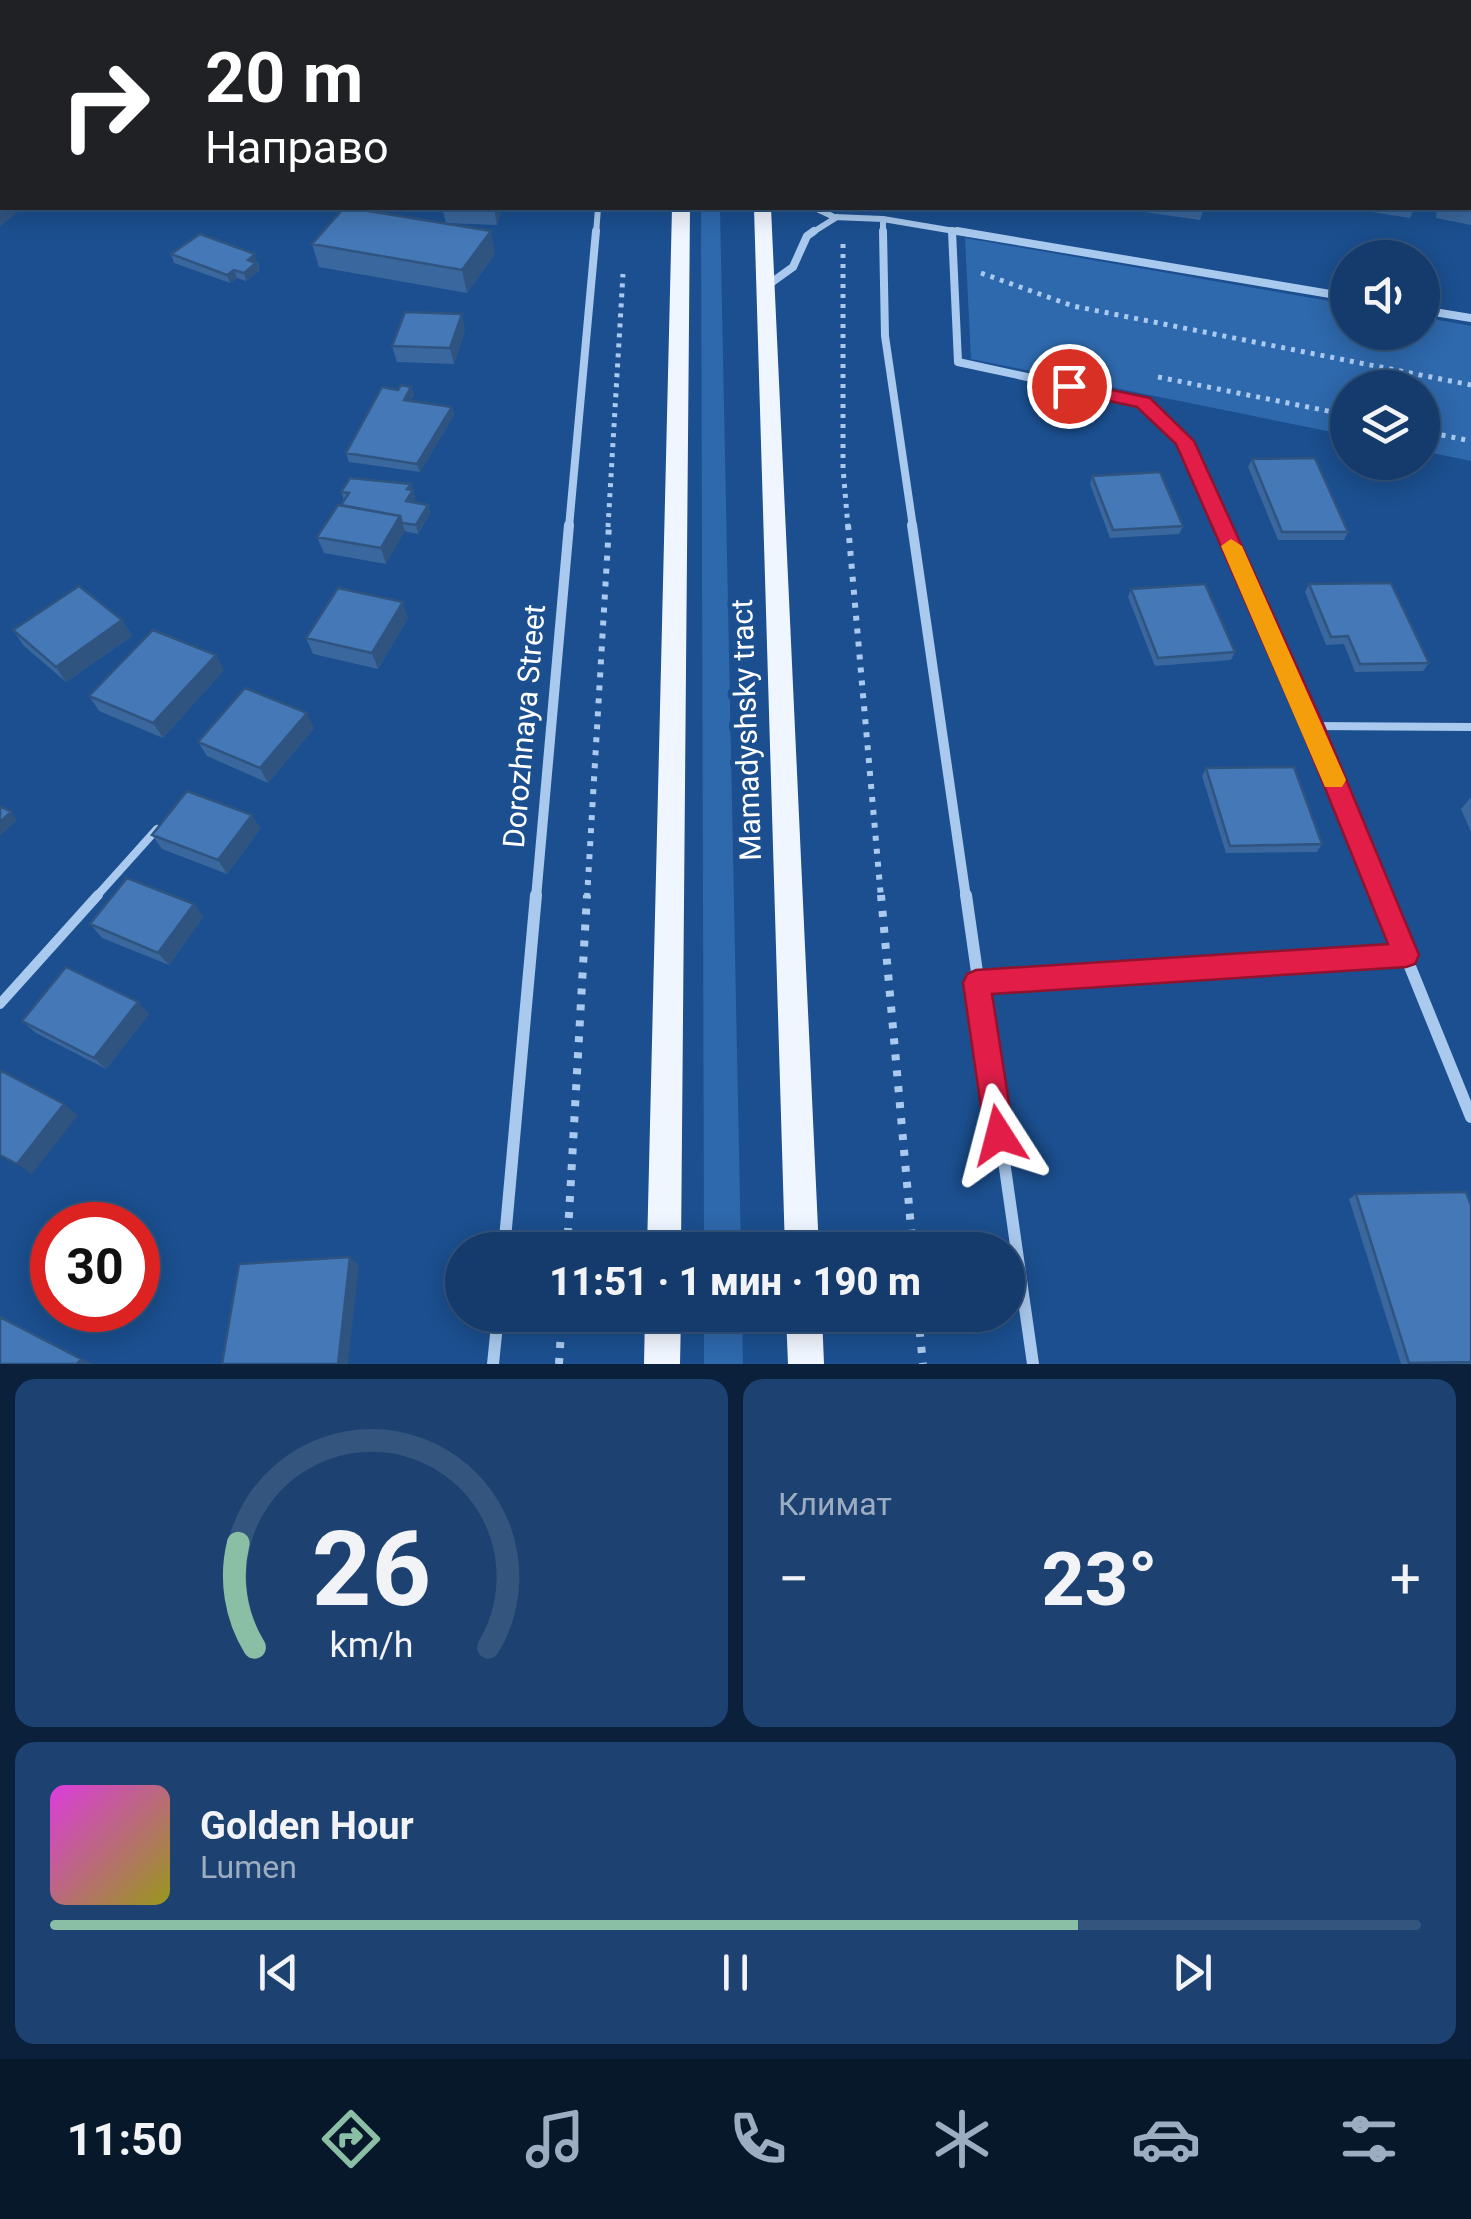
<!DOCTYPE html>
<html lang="ru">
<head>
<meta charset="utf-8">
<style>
	body { margin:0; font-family:Roboto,sans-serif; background:#1d4271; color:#f1f3f6; height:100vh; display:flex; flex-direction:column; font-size:38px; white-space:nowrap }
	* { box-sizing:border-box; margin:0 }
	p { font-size:32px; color:#9dadc1 }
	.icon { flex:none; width:55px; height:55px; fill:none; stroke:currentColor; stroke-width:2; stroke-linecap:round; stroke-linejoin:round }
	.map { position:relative; height:1364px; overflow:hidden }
	.panel { display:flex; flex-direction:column; gap:15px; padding:15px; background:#0b203b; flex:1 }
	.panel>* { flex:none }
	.banner { position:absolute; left:0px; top:0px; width:1472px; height:210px; box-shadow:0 5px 25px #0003,0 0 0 2px #33557e; background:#202124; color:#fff; overflow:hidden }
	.fabs { position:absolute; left:1330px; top:240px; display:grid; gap:20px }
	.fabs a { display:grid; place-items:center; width:110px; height:110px; border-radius:50%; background:#143b6b; box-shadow:0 5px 25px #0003,0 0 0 2px #33557e; font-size:50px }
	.speed { position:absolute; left:30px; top:1202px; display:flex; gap:20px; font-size:50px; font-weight:700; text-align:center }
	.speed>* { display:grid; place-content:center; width:130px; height:130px; border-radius:50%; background:#143b6b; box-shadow:0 5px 25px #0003,0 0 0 2px #33557e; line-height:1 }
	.speed .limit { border:15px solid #d22; background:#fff; color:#111 }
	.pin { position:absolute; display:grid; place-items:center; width:85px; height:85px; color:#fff; margin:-42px; border:5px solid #fff; border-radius:50%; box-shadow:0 2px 10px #0007 }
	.me { position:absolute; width:110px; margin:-55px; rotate:351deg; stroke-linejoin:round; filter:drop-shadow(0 0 8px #0008) }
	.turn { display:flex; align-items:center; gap:35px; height:210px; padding:0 40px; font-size:45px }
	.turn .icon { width:130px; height:130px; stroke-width:2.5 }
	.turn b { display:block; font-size:70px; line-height:85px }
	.big { font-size:75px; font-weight:800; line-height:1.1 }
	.panel .card { flex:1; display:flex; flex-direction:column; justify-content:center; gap:15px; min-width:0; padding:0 35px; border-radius:20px; background:#1d4271 }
	.panel .dial { align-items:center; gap:0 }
	.dial svg { height:260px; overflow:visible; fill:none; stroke:#33557e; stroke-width:7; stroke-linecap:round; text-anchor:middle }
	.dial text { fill:#f1f3f6; stroke:none }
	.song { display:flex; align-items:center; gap:30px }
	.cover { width:120px; height:120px; border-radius:15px; background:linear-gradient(135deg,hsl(300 70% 55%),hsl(60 70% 35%)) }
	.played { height:10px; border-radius:5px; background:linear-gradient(90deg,#8abfa5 75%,#33557e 75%) }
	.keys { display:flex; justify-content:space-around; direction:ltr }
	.heat { display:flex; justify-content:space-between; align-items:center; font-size:55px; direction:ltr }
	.panel .tiles { flex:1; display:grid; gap:15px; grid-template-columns:1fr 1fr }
	.card:last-child { grid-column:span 2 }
	.trip { position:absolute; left:445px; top:1232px; width:580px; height:100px; border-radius:50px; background:#143b6b; box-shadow:0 5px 25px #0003,0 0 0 2px #33557e; font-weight:800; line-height:100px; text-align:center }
	.tab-bar { display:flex; height:160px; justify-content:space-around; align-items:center; background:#08182b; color:#9dadc1 }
	.tab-bar .icon { width:70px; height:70px }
	.tab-bar .current { color:#8abfa5 }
	.tab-bar b { font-size:45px; color:#f1f3f6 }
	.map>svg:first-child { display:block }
	.green { fill:#2e69ad }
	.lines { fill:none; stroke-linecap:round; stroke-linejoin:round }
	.path-far2 { stroke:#a9c9ee; stroke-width:5; stroke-dasharray:4 6; stroke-linecap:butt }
	.path-far1 { stroke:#a9c9ee; stroke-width:6; stroke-dasharray:5 8; stroke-linecap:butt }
	.path { stroke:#a9c9ee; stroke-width:8; stroke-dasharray:6 10; stroke-linecap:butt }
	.service-far2 { stroke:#a9c9ee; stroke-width:5 }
	.service-far1 { stroke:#a9c9ee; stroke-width:8 }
	.service { stroke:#a9c9ee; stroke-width:10 }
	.minor-far3 { stroke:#a9c9ee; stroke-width:6 }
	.minor-far2 { stroke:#a9c9ee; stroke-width:8 }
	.minor-far1 { stroke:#a9c9ee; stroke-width:10 }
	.minor { stroke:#a9c9ee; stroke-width:12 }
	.primary { fill:#f0f6ff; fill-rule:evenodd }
	.wall { fill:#3a679d }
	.shaded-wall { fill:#305480 }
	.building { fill:#4478b7; stroke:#305480; stroke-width:2.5 }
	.route { fill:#e11d48; stroke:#92132f; stroke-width:2.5 }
	.slow { fill:#f59e0b }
	.labels { text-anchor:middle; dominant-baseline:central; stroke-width:10; stroke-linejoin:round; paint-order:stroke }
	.street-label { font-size:30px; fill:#fff; stroke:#1b4f8f }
</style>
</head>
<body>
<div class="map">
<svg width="1471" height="1364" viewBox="0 0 1471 1364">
	<rect width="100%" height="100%" fill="#1b4f8f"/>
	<path class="green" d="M701 208H720L741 1250H704Z
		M965 238 1347 304 1348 332H1422L1423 317 1471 326V461L1423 451 1422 388H1348L1347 435 971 359Z
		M704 1315H742L743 1364H704Z"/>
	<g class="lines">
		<path class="path-far2" d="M843 244V468L848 527
			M981 273 1073 306 1471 385
			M1158 377 1348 415
			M1422 431 1471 441
			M608 527 623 274"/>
		<path class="path-far1" d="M848 525 881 898
			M587 898 609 525"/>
		<path class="path" d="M881 895 913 1250
			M567 1250 587 895
			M918 1315 923 1364
			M559 1364 562 1315"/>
		<path class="service-far2" d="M169 2 173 0"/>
		<path class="service-far1" d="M1312 726 1471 727
			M95 898 157 829"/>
		<path class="service" d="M977 983 1406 955
			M0 1004 98 895"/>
		<path class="minor-far3" d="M1421 0 1440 2
			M815 208 834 217 883 219 972 234
			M883 219V234
			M596 234 598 208
			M810 234 837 217"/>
		<path class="minor-far2" d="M883 231 885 336 913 527
			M952 231 958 362 1143 402 1184 441 1223 527
			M957 231 1348 297
			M768 285 793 267 807 236 814 231
			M1422 310 1471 318
			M569 527 596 231"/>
		<path class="minor-far1" d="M912 525 966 898
			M1222 525 1312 726 1382 898
			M536 898 569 525"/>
		<path class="minor" d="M966 895 1033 1364
			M1381 895 1471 1117
			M504 1250 536 895
			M493 1364 498 1315"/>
		<path class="primary" d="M676 0H690V2H676Z
			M735 0H749V2H735Z
			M672 208H690L681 1250H647Z
			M754 208H771L819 1250H785Z
			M645 1315H681L680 1364H644Z
			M786 1315H822L824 1364H788Z"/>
	</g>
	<path class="wall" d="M1267 0H1313V2H1267Z
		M1471 172V225L1436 218 1437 208H1433H1470Z
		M442 208H502L497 225 446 223Z
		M1124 208H1204L1200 220 1123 209Z
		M1347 208H1414L1410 218Z
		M312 244 495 254 467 293 319 267Z
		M171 254 258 262 259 271 246 281 237 278 230 283 174 263Z
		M465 330 454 364 397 362 392 346Z
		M411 387 414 395 410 401 452 407 454 415 420 472 349 462 346 453 398 390Z
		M1252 459 1348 532 1344 540H1278L1248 467Z
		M1092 476 1183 526 1179 534 1110 538 1090 484Z
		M411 484 415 498 413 502 428 505 430 513 418 534 404 531 386 564 324 553 317 537 341 505 344 500 341 492Z
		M1309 584 1429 663 1423 671 1355 672 1344 644 1326 645 1305 592Z
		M1131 589 1235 652 1231 660 1155 666 1128 597Z
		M408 618 378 669 313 654 306 638Z
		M122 620 132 636 66 682 24 646 13 630Z
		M224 670 163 738 99 711 89 696Z
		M314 728 268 783 207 756 198 742Z
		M1206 768 1322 844 1317 852 1226 853 1202 776Z
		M1471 797V832L1461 809Z
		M252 815 260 829 227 874 162 849 152 835Z
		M194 904 203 917 169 965 102 938 90 924Z
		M149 1014 106 1069 36 1033 22 1021Z
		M1356 1194 1471 1205V1364H1401L1349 1199Z"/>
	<path class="shaded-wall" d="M2 202V208H22L0 227V204Z
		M495 208H502L497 225 494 209Z
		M491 231 495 254 467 293 462 270Z
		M255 254 259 271 246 281 244 273 248 260Z
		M234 270 237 278 230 283 227 275Z
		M462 314 465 330 454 364 450 348Z
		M411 387 414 395 406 408 404 400Z
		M452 407 454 415 420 472 417 464Z
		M411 484 415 498 409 509 406 501 407 489Z
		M428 505 430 513 418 534 416 525Z
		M400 516 405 531 386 564 381 548Z
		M403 602 408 618 378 669 372 653Z
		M122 620 132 636 66 682 56 667Z
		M216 655 224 670 163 738 153 723Z
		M307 713 314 728 268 783 260 768Z
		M11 812 17 820 0 836V822Z
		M252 815 260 829 227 874 218 860Z
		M194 904 203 917 169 965 158 953Z
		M138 1002 149 1014 106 1069 94 1058Z
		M64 1104 78 1115 32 1174 17 1164Z
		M350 1257 359 1265 348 1364H338Z
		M0 1316 93 1364H77Z"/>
	<path class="building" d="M852 0H896V2H852Z
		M1221 0H1247V2H1221Z
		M1276 0H1313V2H1297Z
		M1324 0H1363V2H1324Z
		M1470 171 1471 172V207H1470Z
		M0 173H2V202L0 204Z
		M344 208H350L491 231 462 270 312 244Z
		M453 208H495L494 209Z
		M200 234 255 254 248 260 256 263 244 273 234 270 227 275 171 254Z
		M405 312 462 314 450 348 392 346Z
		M401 385 411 387 404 400 452 407 417 464 346 453 382 387 398 390Z
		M1315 458 1348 532H1282L1252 459Z
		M1160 472 1183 526 1113 530 1092 476Z
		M350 478 411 484 407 489 413 490 406 501 428 505 416 525 402 523 400 516 341 505 349 493 341 492Z
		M338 505 400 516 381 548 317 537Z
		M1391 583 1429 663 1360 664 1348 636 1331 637 1309 584Z
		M1205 584 1235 652 1158 658 1131 589Z
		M79 586 122 620 56 667 13 630Z
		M338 588 403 602 372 653 306 638Z
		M153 630 216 655 153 723 89 696Z
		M245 688 307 713 260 768 198 742Z
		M1294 767 1322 844 1230 846 1206 768Z
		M187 791 252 815 218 860 152 835Z
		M0 806 11 812 0 822Z
		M127 878 194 904 158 953 90 924Z
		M66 967 138 1002 94 1058 22 1021Z
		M0 1070 64 1104 17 1164 0 1155Z
		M1466 1192 1471 1205V1362L1409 1363 1356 1194Z
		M350 1257 338 1364H222L239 1264Z
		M0 1317 81 1359 77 1364H0Z"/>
	<path class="route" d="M1069 381 1150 398 1194 441 1324 726 1419 955 1415 964 1406 967 992 994 1014 1135 1010 1146 999 1150 989 1146 985 1135 963 983 967 974 976 970 1388 944 1300 726 1176 444 1137 407 1063 391V382Z"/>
	<path class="slow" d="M1231 539 1242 546 1346 780 1342 787H1325L1322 780 1221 546Z"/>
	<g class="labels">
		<g class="street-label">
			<text transform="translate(524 726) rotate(-85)">Dorozhnaya Street</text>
			<text transform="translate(746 730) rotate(-92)">Mamadyshsky tract</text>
		</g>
	</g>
</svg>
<div class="fabs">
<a><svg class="icon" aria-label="sound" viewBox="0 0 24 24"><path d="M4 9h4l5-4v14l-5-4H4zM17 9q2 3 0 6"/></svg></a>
<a><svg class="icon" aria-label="layers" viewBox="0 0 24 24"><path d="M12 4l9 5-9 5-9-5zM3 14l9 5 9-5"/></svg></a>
</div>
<div class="speed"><div class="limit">30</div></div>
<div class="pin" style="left:1069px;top:386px;background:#d93025"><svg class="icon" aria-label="arrive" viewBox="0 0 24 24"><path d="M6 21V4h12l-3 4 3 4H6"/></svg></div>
<svg class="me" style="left:999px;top:1135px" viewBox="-20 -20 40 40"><path d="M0-17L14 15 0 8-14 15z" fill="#e11d48" stroke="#fff" stroke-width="4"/></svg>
<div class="trip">11:51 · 1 мин · 190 m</div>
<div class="banner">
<div class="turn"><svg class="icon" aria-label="right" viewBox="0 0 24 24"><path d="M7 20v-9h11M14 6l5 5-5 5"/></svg><div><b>20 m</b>Направо</div></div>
</div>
</div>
<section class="panel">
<div class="tiles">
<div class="card dial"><svg viewBox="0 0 100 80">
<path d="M14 69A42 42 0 1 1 86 69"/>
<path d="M14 69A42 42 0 0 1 9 37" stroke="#8abfa5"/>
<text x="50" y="56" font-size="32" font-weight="700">26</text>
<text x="50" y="72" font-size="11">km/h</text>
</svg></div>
<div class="card"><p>Климат</p>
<div class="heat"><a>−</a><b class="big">23°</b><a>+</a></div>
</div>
<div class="card">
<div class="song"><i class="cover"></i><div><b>Golden Hour</b><p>Lumen</p></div></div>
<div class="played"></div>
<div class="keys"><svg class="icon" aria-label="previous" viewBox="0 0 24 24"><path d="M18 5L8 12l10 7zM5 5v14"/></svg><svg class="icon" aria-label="pause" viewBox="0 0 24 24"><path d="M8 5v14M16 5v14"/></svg><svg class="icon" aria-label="next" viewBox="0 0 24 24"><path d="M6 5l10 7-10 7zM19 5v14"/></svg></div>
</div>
</div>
</section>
<nav class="tab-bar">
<b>11:50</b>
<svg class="icon current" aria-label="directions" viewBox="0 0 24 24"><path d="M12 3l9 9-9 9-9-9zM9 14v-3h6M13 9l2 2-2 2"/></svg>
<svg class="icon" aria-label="music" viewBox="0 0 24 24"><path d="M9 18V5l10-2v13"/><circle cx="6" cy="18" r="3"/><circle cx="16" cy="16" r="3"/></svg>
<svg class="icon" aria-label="phone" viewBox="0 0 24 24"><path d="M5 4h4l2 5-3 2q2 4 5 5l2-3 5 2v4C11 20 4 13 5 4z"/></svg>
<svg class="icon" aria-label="climate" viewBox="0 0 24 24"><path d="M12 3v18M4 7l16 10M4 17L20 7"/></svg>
<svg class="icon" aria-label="car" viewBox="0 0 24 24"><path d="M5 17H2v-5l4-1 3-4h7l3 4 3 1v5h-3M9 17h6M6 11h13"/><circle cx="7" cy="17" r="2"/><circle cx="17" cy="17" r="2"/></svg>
<svg class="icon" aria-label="filters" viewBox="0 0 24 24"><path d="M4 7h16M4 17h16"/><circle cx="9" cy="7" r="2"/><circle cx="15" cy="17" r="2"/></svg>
</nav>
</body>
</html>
